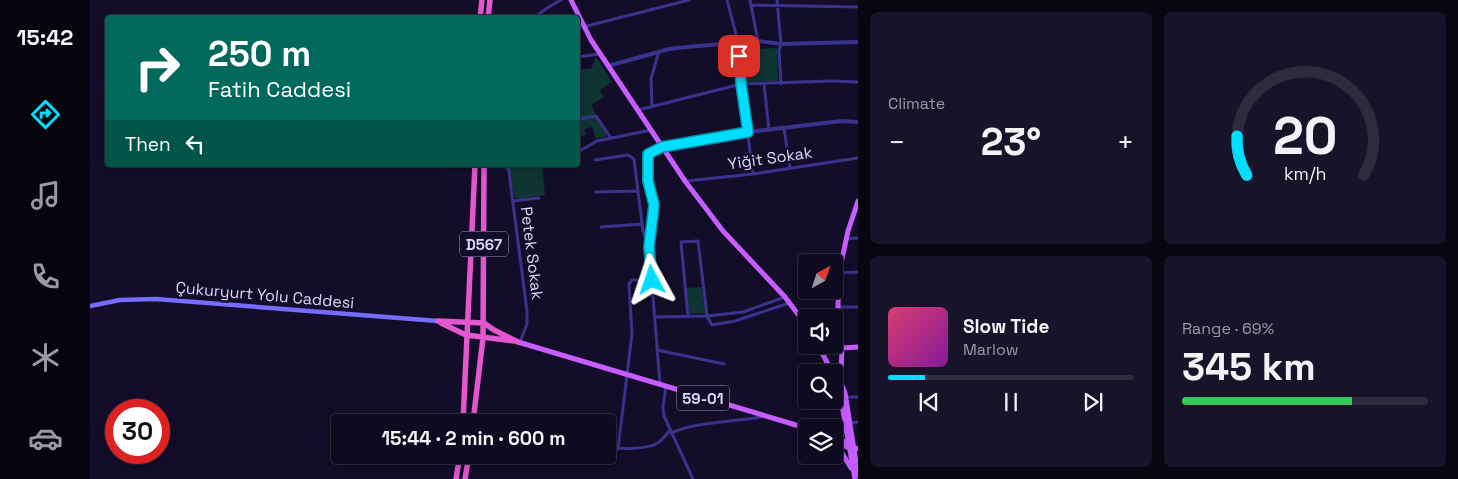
<!DOCTYPE html>
<html lang="en">
<head>
<meta charset="utf-8">
<style>
	body { margin:0; font-family:"Space Grotesk",sans-serif; background:#171328; color:#f1f3f6; height:100vh; display:flex; flex-direction:column; font-size:19px; white-space:nowrap }
	* { box-sizing:border-box; margin:0 }
	p { font-size:16px; color:#9b9aa4 }
	.icon { flex:none; width:28px; height:28px; fill:none; stroke:currentColor; stroke-width:2; stroke-linecap:round; stroke-linejoin:round }
	.map { position:relative; flex:1; overflow:hidden }
	.drawer { display:flex; flex-direction:column; gap:12px; padding:12px; background:#080611; width:600px }
	.drawer>* { flex:none }
	.top-card { position:absolute; left:15px; top:15px; width:475px; height:152px; border-radius:5px; box-shadow:0 2px 12px #0003,0 0 0 1px #2e2b3d; background:#00695c; color:#fff; overflow:hidden }
	.needle { width:32px; rotate:40deg }
	.buttons { position:absolute; left:708px; top:254px; display:grid; gap:10px }
	.buttons a { display:grid; place-items:center; width:45px; height:45px; border-radius:5px; background:#0e0a1f; box-shadow:0 2px 12px #0003,0 0 0 1px #2e2b3d; font-size:25px }
	.speed { position:absolute; left:15px; top:399px; display:flex; gap:10px; font-size:25px; font-weight:700; text-align:center }
	.speed>* { display:grid; place-content:center; width:65px; height:65px; border-radius:50%; background:#0e0a1f; box-shadow:0 2px 12px #0003,0 0 0 1px #2e2b3d; line-height:1 }
	.speed .limit { border:8px solid #d22; background:#fff; color:#111 }
	.pin { position:absolute; display:grid; place-items:center; width:42px; height:42px; color:#fff; margin:-21px; border-radius:10px; box-shadow:0 2px 8px #0006 }
	.me { position:absolute; width:55px; margin:-28px; rotate:355deg; stroke-linejoin:round; filter:drop-shadow(0 0 4px #0008) }
	.turn { display:flex; align-items:center; gap:18px; height:105px; padding:0 20px; font-size:22px }
	.turn .icon { width:65px; height:65px; stroke-width:2.5 }
	.turn b { display:block; font-size:35px; line-height:42px }
	.then { display:flex; align-items:center; height:48px; padding:0 20px; background:#0003; gap:10px; font-size:19px }
	.big { font-size:38px; font-weight:700; line-height:1.1 }
	.drawer .card { flex:1; display:flex; flex-direction:column; justify-content:center; gap:8px; min-width:0; padding:0 18px; border-radius:8px; background:#171328 }
	.drawer .dial { align-items:center; gap:0 }
	.dial svg { height:130px; overflow:visible; fill:none; stroke:#2e2b3d; stroke-width:7; stroke-linecap:round; text-anchor:middle }
	.dial text { fill:#f1f3f6; stroke:none }
	.song { display:flex; align-items:center; gap:15px }
	.cover { width:60px; height:60px; border-radius:8px; background:linear-gradient(135deg,hsl(340 70% 55%),hsl(290 70% 35%)) }
	.played { height:5px; border-radius:2px; background:linear-gradient(90deg,#02deff 15%,#2e2b3d 15%) }
	.keys { display:flex; justify-content:space-around; direction:ltr }
	.heat { display:flex; justify-content:space-between; align-items:center; font-size:28px; direction:ltr }
	.charge { height:8px; border-radius:4px; background:linear-gradient(90deg,#34c759 69%,#2e2b3d 0) }
	.drawer .tiles { flex:1; display:grid; gap:12px; grid-template-columns:repeat(2,1fr) }
	.trip { position:absolute; left:241px; top:414px; width:285px; height:50px; border-radius:5px; background:#0e0a1f; box-shadow:0 2px 12px #0003,0 0 0 1px #2e2b3d; font-weight:700; line-height:50px; text-align:center }
	main { display:flex; flex:1; min-height:0 }
	.tab-bar { display:flex; flex-direction:column; width:90px; justify-content:space-around; align-items:center; background:#06040c; color:#9b9aa4 }
	.tab-bar .icon { width:35px; height:35px }
	.tab-bar .active { color:#02deff }
	.tab-bar b { font-size:22px; color:#f1f3f6 }
	.map>svg:first-child { display:block }
	.green { fill:#0f3434 }
	.lines { fill:none; stroke-linecap:round; stroke-linejoin:round }
	.stream { stroke:#041c4b; stroke-width:1 }
	.minor { stroke:#39338d; stroke-width:3 }
	.tertiary { stroke:#39338d; stroke-width:4 }
	.secondary { stroke:#756dff; stroke-width:4.5 }
	.primary { stroke:#c75dff; stroke-width:5 }
	.trunk { stroke:#e357cf; stroke-width:5.5 }
	.route-casing { stroke:#0190a6; stroke-width:12 }
	.route { stroke:#02deff; stroke-width:9 }
	.labels { text-anchor:middle; dominant-baseline:central; stroke-width:5; stroke-linejoin:round; paint-order:stroke }
	.shield { fill:#130d29; stroke:#a09abf; stroke-width:1 }
	.shield-label { font-size:15px; font-weight:bold; fill:#dcd6ff }
	.street-label { font-size:16px; fill:#dcd6ff; stroke:#130d29 }
</style>
</head>
<body>
<main>
<nav class="tab-bar">
<b>15:42</b>
<svg class="icon active" aria-label="directions" viewBox="0 0 24 24"><path d="M12 3l9 9-9 9-9-9zM9 14v-3h6M13 9l2 2-2 2"/></svg>
<svg class="icon" aria-label="music" viewBox="0 0 24 24"><path d="M9 18V5l10-2v13"/><circle cx="6" cy="18" r="3"/><circle cx="16" cy="16" r="3"/></svg>
<svg class="icon" aria-label="phone" viewBox="0 0 24 24"><path d="M5 4h4l2 5-3 2q2 4 5 5l2-3 5 2v4C11 20 4 13 5 4z"/></svg>
<svg class="icon" aria-label="climate" viewBox="0 0 24 24"><path d="M12 3v18M4 7l16 10M4 17L20 7"/></svg>
<svg class="icon" aria-label="car" viewBox="0 0 24 24"><path d="M5 17H2v-5l4-1 3-4h7l3 4 3 1v5h-3M9 17h6M6 11h13"/><circle cx="7" cy="17" r="2"/><circle cx="17" cy="17" r="2"/></svg>
</nav>
<div class="map">
<svg width="768" height="479" viewBox="0 0 768 479">
	<rect width="100%" height="100%" fill="#130d29"/>
	<path class="green" d="M687 48 688 81 653 82 652 50Z
		M506 57 522 82 510 90 514 97 501 105 517 136 506 139 502 127 495 129 496 135 488 136V69H501Z
		M405 165H452L455 195 427 199 425 197 418 170Z
		M612 287 615 313 599 314 596 288Z"/>
	<g class="lines">
		<path class="stream" d="M0 81 4 85 18 90
			M201 165 208 168 215 165
			M344 165 356 173 381 175
			M398 171 412 168"/>
		<path class="minor" d="M637 0 648 42 651 84 663 174
			M660 0 668 41
			M687 0 691 44 689 51 691 84
			M661 5 768 7
			M444 18 457 8 471 0
			M493 27 599 0
			M488 57 510 54
			M674 84 679 130
			M562 107 561 79 569 51
			M548 110 651 84 741 81 768 82
			M488 119 506 116 521 138
			M694 128 700 168
			M488 152 507 141 561 130
			M505 160 538 155 544 159 553 231 558 244
			M418 165 437 311V324L430 342
			M596 181 663 174 768 158
			M506 192 548 191
			M423 201 449 198
			M511 227 552 224
			M756 239 768 238
			M749 273 768 272
			M749 307H768
			M565 317 617 316 653 312 695 297
			M598 317 591 242 608 241 617 316 622 325 645 321 699 303
			M567 350 634 364
			M570 384 559 247 564 205 558 181V154L572 147
			M576 386 573 407 574 416 603 479
			M756 397H768
			M760 423 768 422
			M581 433C601 424 625 423 647 420 657 419 665 419 674 416
			M518 447C530 449 560 450 569 442 573 439 577 434 580 430
			M528 449 542 334 539 284 542 280H562"/>
		<path class="tertiary" d="M518 66 579 49 596 47 668 41 691 44 768 42
			M572 147 658 132 752 121 768 122"/>
		<path class="secondary" d="M0 306 30 300 66 299 348 321"/>
		<path class="primary" d="M481 0 501 40 595 181 633 231 695 297 716 325
			M428 342 716 428
			M728 345 742 372
			M752 348 768 347
			M744 375 751 383 755 393 768 475
			M744 433C750 434 752 432 756 427
			M744 437 761 444
			M744 442 764 450 768 448
			M744 444 749 448 761 468
			M765 479 750 393 752 348 748 307 749 273 758 231 768 201"/>
		<path class="trunk" d="M390 18 392 0
			M398 18 400 0
			M348 321 394 323 404 330 428 342
			M351 323 376 335 424 341
			M373 422 385 165
			M383 422 393 338 394 165
			M366 479 370 455
			M375 479 379 455"/>
	</g>
	<g class="lines">
		<defs>
			<path id="route" d="M562 280 559 247 564 205 558 181V154L572 147 658 132 651 84 649 56"/>
		</defs>
		<use href="#route" class="route-casing"/>
		<use href="#route" class="route"/>
	</g>
	<g class="labels">
		<g class="shield">
			<rect x="370" y="231.5" width="48" height="25" rx="4"/>
			<rect x="587" y="385.5" width="52" height="25" rx="4"/>
		</g>
		<g class="shield-label">
			<text x="394" y="244">D567</text>
			<text x="613" y="398">59-01</text>
		</g>
		<g class="street-label">
			<text transform="translate(680 158) rotate(-8)">Yiğit Sokak</text>
			<text transform="translate(442 253) rotate(83)">Petek Sokak</text>
			<text transform="translate(175 295) rotate(5)">Çukuryurt Yolu Caddesi</text>
		</g>
	</g>
</svg>
<div class="buttons">
<a><svg class="needle" viewBox="-14 -14 28 28"><path d="M0-13l5 13h-10z" fill="#e53935"/><path d="M0 13l5-13h-10z" fill="#9b9aa4"/></svg></a>
<a><svg class="icon" aria-label="sound" viewBox="0 0 24 24"><path d="M4 9h4l5-4v14l-5-4H4zM17 9q2 3 0 6"/></svg></a>
<a><svg class="icon" aria-label="search" viewBox="0 0 24 24"><circle cx="10" cy="10" r="6"/><path d="M15 15l6 6"/></svg></a>
<a><svg class="icon" aria-label="layers" viewBox="0 0 24 24"><path d="M12 4l9 5-9 5-9-5zM3 14l9 5 9-5"/></svg></a>
</div>
<div class="speed"><div class="limit">30</div></div>
<div class="pin" style="left:649px;top:56px;background:#d93025"><svg class="icon" aria-label="arrive" viewBox="0 0 24 24"><path d="M6 21V4h12l-3 4 3 4H6"/></svg></div>
<svg class="me" style="left:562px;top:280px" viewBox="-20 -20 40 40"><path d="M0-17L14 15 0 8-14 15z" fill="#02deff" stroke="#fff" stroke-width="4"/></svg>
<div class="trip">15:44 · 2 min · 600 m</div>
<div class="top-card">
<div class="turn"><svg class="icon" aria-label="right" viewBox="0 0 24 24"><path d="M7 20v-9h11M14 6l5 5-5 5"/></svg><div><b>250 m</b>Fatih Caddesi</div></div>
<div class="then">Then<svg class="icon" aria-label="left" viewBox="0 0 24 24"><path d="M17 20v-9H6M10 6l-5 5 5 5"/></svg></div>
</div>
</div>
<section class="drawer">
<div class="tiles">
<div class="card"><p>Climate</p>
<div class="heat"><a>−</a><b class="big">23°</b><a>+</a></div>
</div>
<div class="card dial"><svg viewBox="0 0 100 80">
<path d="M14 69A42 42 0 1 1 86 69"/>
<path d="M14 69A42 42 0 0 1 8 45" stroke="#02deff"/>
<text x="50" y="56" font-size="32" font-weight="700">20</text>
<text x="50" y="72" font-size="11">km/h</text>
</svg></div>
<div class="card">
<div class="song"><i class="cover"></i><div><b>Slow Tide</b><p>Marlow</p></div></div>
<div class="played"></div>
<div class="keys"><svg class="icon" aria-label="previous" viewBox="0 0 24 24"><path d="M18 5L8 12l10 7zM5 5v14"/></svg><svg class="icon" aria-label="pause" viewBox="0 0 24 24"><path d="M8 5v14M16 5v14"/></svg><svg class="icon" aria-label="next" viewBox="0 0 24 24"><path d="M6 5l10 7-10 7zM19 5v14"/></svg></div>
</div>
<div class="card"><p>Range · 69%</p><b class="big">345 km</b><div class="charge"></div></div>
</div>
</section>
</main>
</body>
</html>
